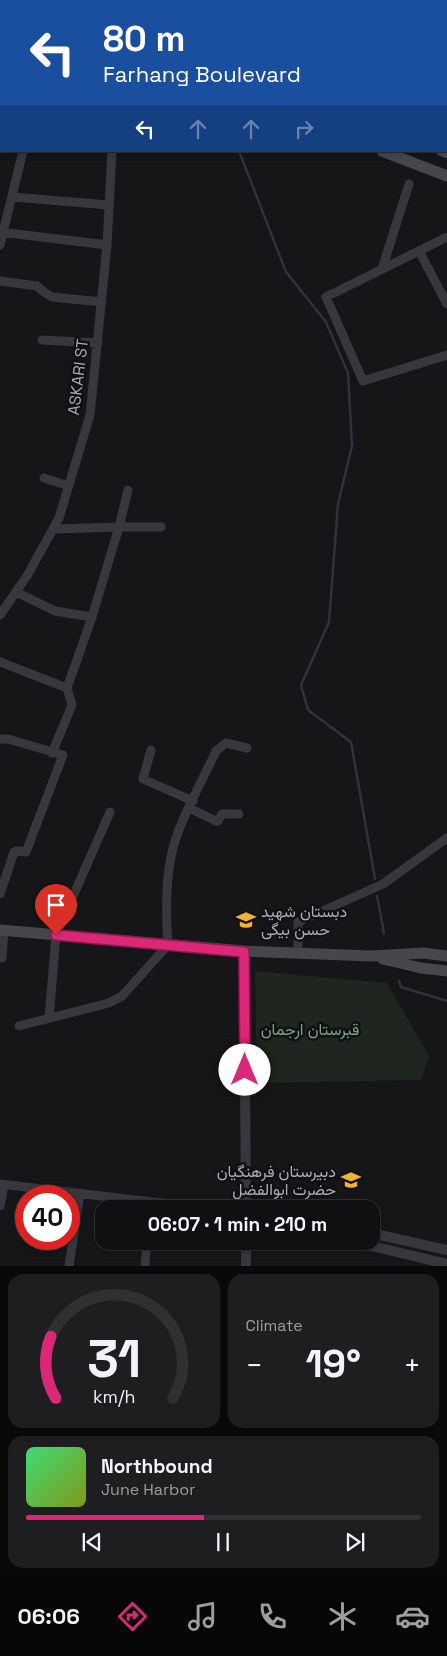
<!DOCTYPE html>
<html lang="en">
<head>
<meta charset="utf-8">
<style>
	body { margin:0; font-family:"Space Grotesk",Vazirmatn,sans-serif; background:#1e1e20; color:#f1f3f6; height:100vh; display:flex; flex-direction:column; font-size:19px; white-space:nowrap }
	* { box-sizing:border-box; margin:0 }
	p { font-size:16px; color:#9c9d9f }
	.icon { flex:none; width:28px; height:28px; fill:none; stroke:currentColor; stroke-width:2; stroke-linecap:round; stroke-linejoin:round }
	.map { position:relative; height:1266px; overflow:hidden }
	.sheet { display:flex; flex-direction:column; gap:8px; padding:8px; background:#09090a; flex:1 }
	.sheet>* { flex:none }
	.hud { position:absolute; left:0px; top:0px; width:448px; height:152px; box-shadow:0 2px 8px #0003,0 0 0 1px #303032; background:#1a4fa0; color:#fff; overflow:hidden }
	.speed { position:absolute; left:15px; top:1185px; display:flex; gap:10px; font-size:25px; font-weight:700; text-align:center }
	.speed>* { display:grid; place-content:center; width:65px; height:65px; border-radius:50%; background:#101012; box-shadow:0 2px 8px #0003,0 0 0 1px #303032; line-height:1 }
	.speed .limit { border:8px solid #d22; background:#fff; color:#111 }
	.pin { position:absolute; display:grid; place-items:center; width:42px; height:42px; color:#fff; margin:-51px -21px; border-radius:50% 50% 50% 0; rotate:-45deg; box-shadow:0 0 5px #0007 }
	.pin .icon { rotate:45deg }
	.me { position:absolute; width:55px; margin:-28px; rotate:0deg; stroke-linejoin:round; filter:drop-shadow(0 0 4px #0008) }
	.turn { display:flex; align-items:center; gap:18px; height:105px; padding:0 20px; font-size:22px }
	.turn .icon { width:65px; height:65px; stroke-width:2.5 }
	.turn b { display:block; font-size:35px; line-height:42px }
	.lanes { display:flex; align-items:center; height:48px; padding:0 20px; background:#0003; justify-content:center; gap:25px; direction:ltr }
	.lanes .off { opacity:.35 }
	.big { font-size:38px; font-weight:800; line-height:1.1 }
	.sheet .card { flex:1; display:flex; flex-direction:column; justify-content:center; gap:8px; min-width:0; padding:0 18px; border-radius:15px; background:#1e1e20 }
	.sheet .dial { align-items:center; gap:0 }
	.dial svg { height:130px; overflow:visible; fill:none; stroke:#303032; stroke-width:7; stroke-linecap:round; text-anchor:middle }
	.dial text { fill:#f1f3f6; stroke:none }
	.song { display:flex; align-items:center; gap:15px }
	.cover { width:60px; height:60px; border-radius:8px; background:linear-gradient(135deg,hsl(140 70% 55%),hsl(70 70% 35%)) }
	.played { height:5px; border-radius:2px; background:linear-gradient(90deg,#db2777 45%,#303032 45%) }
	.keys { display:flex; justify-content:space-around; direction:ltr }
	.heat { display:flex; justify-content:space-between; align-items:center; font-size:28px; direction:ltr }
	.sheet .tiles { flex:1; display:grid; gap:8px; grid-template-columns:1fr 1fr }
	.card:last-child { grid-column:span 2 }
	.trip { position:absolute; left:95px; top:1200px; width:285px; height:50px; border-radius:15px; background:#101012; box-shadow:0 2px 8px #0003,0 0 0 1px #303032; font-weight:800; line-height:50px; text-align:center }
	.tab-bar { display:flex; height:80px; justify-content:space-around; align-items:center; background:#060607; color:#9c9d9f }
	.tab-bar .icon { width:35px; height:35px }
	.tab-bar .current { color:#db2777 }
	.tab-bar b { font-size:22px; color:#f1f3f6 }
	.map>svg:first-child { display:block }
	.green { fill:#1e261f }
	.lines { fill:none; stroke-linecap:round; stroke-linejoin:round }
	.stream { stroke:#2c353c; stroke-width:2.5 }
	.minor { stroke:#37383d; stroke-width:9 }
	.tertiary { stroke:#37383d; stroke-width:10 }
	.secondary { stroke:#45474d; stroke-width:11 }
	.route-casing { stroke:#8e194d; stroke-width:12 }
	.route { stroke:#db2777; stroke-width:9 }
	.labels { text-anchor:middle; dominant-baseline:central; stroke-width:5; stroke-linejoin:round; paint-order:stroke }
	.street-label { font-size:16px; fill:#a8adb8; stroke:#111113 }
	.poi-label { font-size:16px; fill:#a8adb8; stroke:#111113; text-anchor:start }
	.park-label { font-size:16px; fill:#7fa381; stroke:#111113 }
</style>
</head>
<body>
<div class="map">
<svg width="447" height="1266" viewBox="0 0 447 1266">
	<rect width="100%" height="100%" fill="#161618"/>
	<path class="green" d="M255 971 387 983 429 1056 421 1080 257 1083Z"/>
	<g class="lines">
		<path class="stream" d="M239 151 286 272 326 322 348 373 352 446 338 504 329 622 301 685 308 710 351 742 375 879
			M377 896 384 933
			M399 981 401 987 447 1001"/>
		<path class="minor" d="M336 0 337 1
			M395 0 396 1
			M204 1 205 0
			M300 1 301 0
			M446 26H447
			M446 122 447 123
			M12 197 109 205
			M0 232 107 245
			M447 237 326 297 363 381 447 355
			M0 245 23 151
			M419 251 447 304
			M382 269 409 184
			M0 281 37 286 44 292 52 297 102 302
			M42 340 98 343
			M44 478 69 486
			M128 490 119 527H161
			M16 592 55 611 92 617
			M0 615 27 576 59 518 90 415 107 245 112 151
			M0 662 67 688
			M0 739H8L63 755 26 852 17 851 14 852 0 894
			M151 750 143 779 193 801
			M52 753 72 705 67 688 92 617 119 527 53 529
			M189 808 216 821H218L222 814H239
			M298 953V922L383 884 447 838
			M2 958 4 930
			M49 1018 56 935 110 812
			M19 1026 109 1003 122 996 168 945C166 916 165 885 171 857 177 824 202 782 216 751L226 743 247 748
			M0 1184 152 1202 225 1209
			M0 1206 4 1185
			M69 1266 80 1193
			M145 1266 147 1241"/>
		<path class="tertiary" d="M244 951 246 1209
			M371 1233 447 1250
			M246 1241V1266
			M351 1241 447 1264"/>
		<path class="secondary" d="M95 0 96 1
			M130 0 132 1
			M34 1 35 0
			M60 1 61 0
			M0 44 1 42
			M0 74 1 72
			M382 151 447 176
			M442 151 447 153
			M0 930 244 951 371 956 423 953 447 956
			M383 959 421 968 447 971"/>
	</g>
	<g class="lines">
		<defs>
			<path id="route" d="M56 935 244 952 245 1070"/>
		</defs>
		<use href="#route" class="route-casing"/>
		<use href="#route" class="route"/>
	</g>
	<defs>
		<symbol id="school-bare" viewBox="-9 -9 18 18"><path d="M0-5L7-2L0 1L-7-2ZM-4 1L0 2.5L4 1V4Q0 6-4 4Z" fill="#f2b134" stroke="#111113" stroke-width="2.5" paint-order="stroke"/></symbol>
	</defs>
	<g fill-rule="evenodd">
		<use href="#school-bare" x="232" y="906" width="28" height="28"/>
		<use href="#school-bare" x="337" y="1166" width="28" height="28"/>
	</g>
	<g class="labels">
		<g class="street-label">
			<text transform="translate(78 377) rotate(-83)">ASKARI ST</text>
		</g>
		<g class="poi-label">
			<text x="261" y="911">دبستان شهید<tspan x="261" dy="18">حسن بیگی</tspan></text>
			<text x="336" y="1171" text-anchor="end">دبیرستان فرهنگیان<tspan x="336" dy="18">حضرت ابوالفضل</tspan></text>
		</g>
		<g class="park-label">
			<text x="310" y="1029">قبرستان ارجمان</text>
		</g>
	</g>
</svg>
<div class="speed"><div class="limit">40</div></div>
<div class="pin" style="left:56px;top:935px;background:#d93025"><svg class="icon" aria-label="arrive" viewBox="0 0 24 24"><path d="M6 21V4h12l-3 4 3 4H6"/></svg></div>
<svg class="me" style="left:245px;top:1070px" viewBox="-20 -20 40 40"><circle r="19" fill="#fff"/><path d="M0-13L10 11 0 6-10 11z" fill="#db2777"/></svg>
<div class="trip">06:07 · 1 min · 210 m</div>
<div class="hud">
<div class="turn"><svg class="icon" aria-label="left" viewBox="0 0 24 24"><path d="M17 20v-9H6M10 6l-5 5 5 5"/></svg><div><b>80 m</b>Farhang Boulevard</div></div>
<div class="lanes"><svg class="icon" aria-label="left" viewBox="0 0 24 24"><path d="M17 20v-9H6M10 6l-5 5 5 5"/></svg><svg class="icon off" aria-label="ahead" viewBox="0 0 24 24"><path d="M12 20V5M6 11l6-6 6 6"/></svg><svg class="icon off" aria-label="ahead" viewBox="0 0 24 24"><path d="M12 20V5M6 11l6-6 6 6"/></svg><svg class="icon off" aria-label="right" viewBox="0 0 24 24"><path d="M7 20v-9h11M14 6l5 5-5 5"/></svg></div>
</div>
</div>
<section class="sheet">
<div class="tiles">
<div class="card dial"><svg viewBox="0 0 100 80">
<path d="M14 69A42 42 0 1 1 86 69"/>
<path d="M14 69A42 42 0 0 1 11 31" stroke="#db2777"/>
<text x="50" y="56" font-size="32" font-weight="700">31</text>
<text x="50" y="72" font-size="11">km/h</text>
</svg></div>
<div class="card"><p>Climate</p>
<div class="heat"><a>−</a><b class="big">19°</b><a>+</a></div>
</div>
<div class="card">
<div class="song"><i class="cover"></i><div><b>Northbound</b><p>June Harbor</p></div></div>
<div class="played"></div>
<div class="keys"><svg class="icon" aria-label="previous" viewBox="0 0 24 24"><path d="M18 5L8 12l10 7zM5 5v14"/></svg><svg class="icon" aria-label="pause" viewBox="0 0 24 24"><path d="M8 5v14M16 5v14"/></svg><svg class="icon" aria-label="next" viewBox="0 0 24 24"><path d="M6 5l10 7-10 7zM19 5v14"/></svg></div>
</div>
</div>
</section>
<nav class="tab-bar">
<b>06:06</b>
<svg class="icon current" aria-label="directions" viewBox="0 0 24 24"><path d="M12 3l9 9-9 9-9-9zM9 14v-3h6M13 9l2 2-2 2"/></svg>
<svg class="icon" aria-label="music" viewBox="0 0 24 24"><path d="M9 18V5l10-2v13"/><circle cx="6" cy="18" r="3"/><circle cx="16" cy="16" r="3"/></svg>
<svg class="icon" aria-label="phone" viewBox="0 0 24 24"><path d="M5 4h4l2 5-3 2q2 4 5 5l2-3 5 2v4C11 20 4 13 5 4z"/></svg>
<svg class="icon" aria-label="climate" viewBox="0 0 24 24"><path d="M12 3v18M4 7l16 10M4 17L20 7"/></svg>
<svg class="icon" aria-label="car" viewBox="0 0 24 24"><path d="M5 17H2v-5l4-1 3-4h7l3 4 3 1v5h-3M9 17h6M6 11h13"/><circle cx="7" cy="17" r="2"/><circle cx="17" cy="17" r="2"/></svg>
</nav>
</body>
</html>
